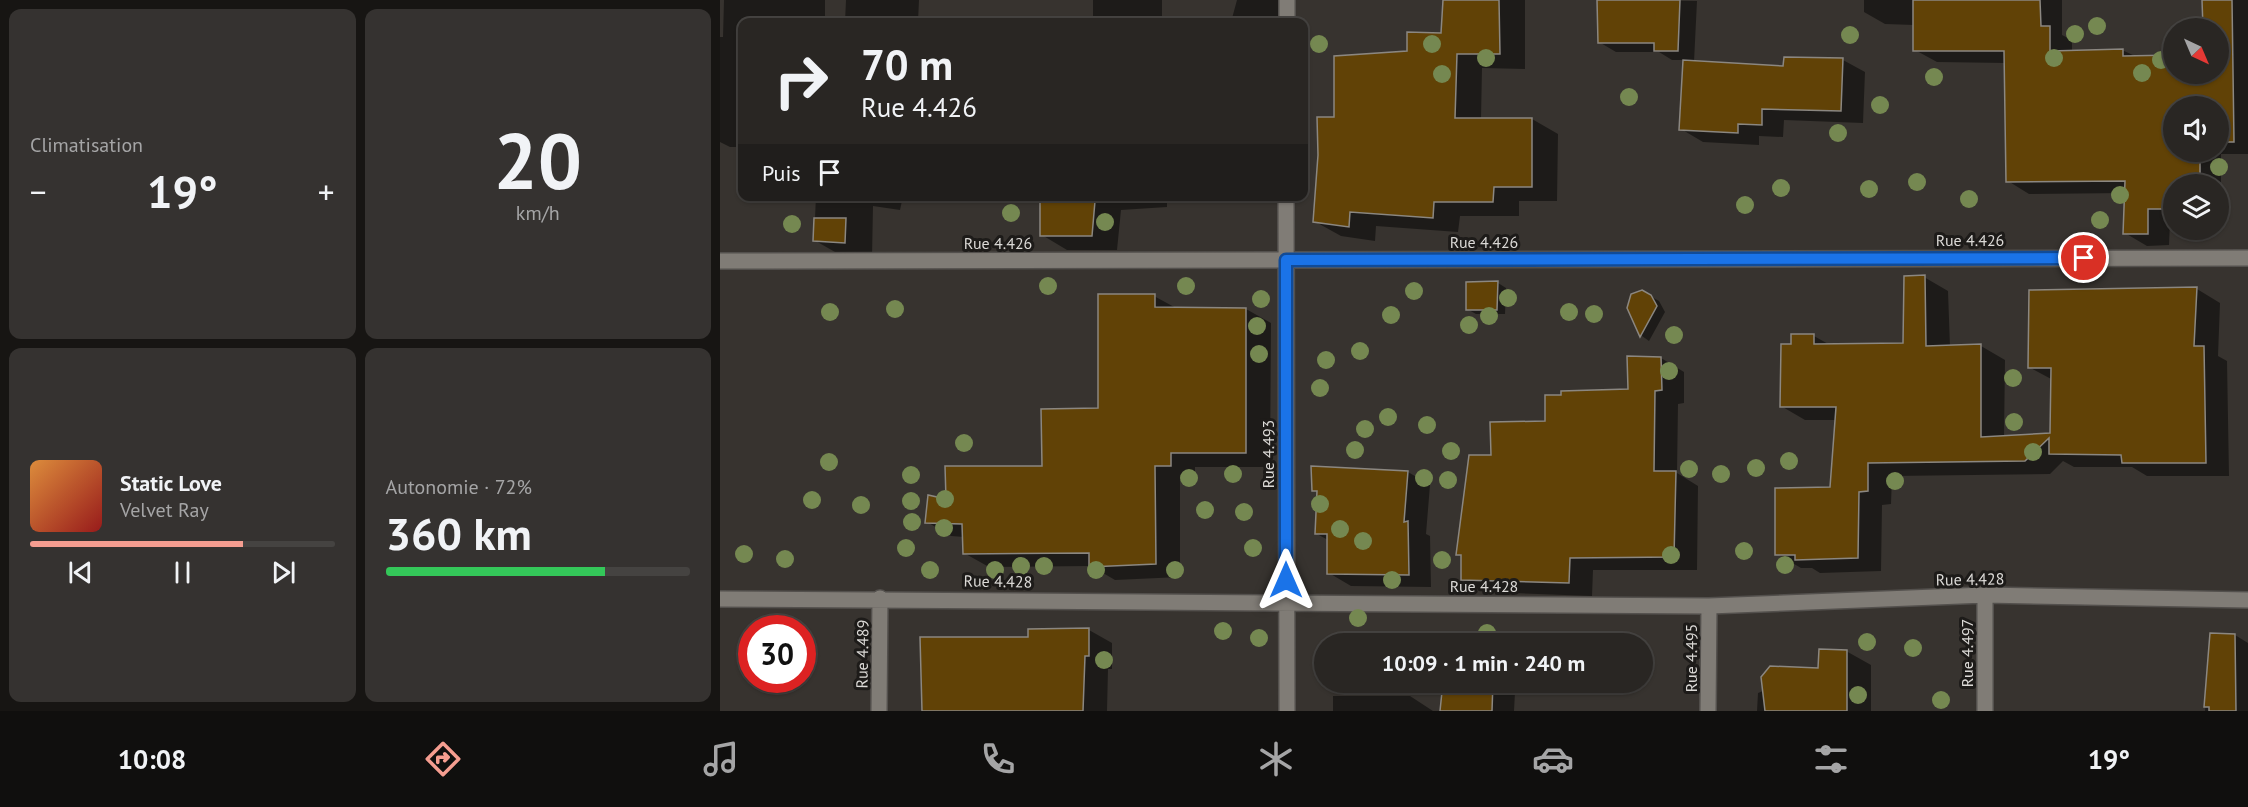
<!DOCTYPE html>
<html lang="fr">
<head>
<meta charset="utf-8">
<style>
	body { margin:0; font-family:"PT Sans",sans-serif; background:#353230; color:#f1f3f6; height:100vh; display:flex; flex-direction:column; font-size:22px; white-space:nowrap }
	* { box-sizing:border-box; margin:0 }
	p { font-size:20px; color:#a5a5a6 }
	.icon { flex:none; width:33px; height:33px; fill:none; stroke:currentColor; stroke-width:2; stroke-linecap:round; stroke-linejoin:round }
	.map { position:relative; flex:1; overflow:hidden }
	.details { display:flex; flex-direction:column; gap:9px; padding:9px; background:#171513; width:720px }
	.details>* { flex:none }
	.hud { position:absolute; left:18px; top:18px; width:570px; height:183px; border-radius:12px; box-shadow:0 2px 4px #0004,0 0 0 2px #454341; background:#292623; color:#f1f3f6; overflow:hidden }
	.needle { width:39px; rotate:136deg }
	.buttons { position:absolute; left:1443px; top:18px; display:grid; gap:12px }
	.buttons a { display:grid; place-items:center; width:66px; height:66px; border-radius:50%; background:#292623; box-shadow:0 2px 4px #0004,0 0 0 2px #454341; font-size:30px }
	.speed { position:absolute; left:18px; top:615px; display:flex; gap:12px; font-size:30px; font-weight:700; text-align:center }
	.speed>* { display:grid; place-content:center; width:78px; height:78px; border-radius:50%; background:#292623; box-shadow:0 2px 4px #0004,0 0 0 2px #454341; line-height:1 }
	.speed .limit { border:9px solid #d22; background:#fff; color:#111 }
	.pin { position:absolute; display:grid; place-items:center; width:51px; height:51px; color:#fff; margin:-26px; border:3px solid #fff; border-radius:50%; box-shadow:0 2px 6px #0007 }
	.me { position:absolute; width:66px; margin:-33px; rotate:0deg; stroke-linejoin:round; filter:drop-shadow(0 0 4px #0008) }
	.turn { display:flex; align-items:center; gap:21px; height:126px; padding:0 24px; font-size:27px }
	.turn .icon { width:78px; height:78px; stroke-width:2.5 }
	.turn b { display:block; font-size:42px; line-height:51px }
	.then { display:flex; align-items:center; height:57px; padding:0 24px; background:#0003; gap:12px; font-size:22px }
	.big { font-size:45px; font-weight:800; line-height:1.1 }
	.details .tile { flex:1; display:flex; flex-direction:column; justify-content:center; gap:9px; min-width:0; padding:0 21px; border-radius:12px; background:#353230 }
	.details .dial { align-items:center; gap:0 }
	.dial b { font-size:78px; line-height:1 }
	.song { display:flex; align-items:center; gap:18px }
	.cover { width:72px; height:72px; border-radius:9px; background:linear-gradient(135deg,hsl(30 70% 55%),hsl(0 70% 35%)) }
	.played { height:6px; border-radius:3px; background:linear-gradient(90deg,#f59d90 70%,#454341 70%) }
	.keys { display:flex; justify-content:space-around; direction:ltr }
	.heat { display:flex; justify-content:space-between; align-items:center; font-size:33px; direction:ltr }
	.charge { height:9px; border-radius:4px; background:linear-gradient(90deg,#34c759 72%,#454341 0) }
	.details .tiles { flex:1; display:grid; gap:9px; grid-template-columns:repeat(2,1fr) }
	.trip { position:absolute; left:594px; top:633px; width:339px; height:60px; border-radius:30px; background:#292623; box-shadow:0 2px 4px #0004,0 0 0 2px #454341; font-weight:800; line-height:60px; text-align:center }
	.menu { display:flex; height:96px; justify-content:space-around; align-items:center; background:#100f0e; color:#a5a5a6 }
	.menu .icon { width:42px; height:42px }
	.menu .active { color:#f59d90 }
	.menu b { font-size:27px; color:#f1f3f6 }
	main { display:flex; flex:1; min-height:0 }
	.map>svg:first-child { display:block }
	.shadow { fill:#0007; fill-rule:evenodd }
	.building { fill:#614206; stroke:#8b8781; stroke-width:1.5 }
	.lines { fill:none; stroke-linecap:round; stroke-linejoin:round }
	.minor-casing { stroke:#53504d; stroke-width:18 }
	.minor { stroke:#807c76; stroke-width:15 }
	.tree { fill:#758851 }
	.route-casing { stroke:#114b97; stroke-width:15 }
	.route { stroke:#1a73e8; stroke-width:10 }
	.labels { text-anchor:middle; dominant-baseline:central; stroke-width:6; stroke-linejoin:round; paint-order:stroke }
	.street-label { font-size:16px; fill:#dcdad7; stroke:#1d1b19 }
</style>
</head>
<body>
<main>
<section class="details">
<div class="tiles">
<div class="tile"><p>Climatisation</p>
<div class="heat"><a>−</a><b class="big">19°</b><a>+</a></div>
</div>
<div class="tile dial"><b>20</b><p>km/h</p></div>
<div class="tile">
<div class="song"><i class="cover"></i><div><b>Static Love</b><p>Velvet Ray</p></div></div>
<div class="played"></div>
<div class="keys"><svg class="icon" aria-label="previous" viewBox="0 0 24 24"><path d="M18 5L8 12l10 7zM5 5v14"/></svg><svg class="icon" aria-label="pause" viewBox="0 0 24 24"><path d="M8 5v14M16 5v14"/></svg><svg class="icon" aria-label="next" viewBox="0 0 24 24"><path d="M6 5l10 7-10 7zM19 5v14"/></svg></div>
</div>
<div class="tile"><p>Autonomie · 72%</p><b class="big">360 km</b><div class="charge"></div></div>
</div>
</section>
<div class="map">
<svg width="1528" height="711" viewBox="0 0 1528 711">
	<rect width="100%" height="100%" fill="#37332f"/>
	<path class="shadow" d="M4 0H105V22H22V147H10L0 142V37H3Z
		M126 0H199L198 22H125Z
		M373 0H442V22H373Z
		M517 0H563L564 22H511Z
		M724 0H805V69L762 68 761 119H812L838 134 837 201H799V216H740L738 232 656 226 655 241 621 236 594 221 616 119 689 52 723 34Z
		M879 0 977 1 974 62 1065 68 1123 60 1145 72 1143 123 1064 120 1063 137 1039 136V145L983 142 961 129 965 60H952L939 52H896L879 42Z
		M1144 0H1342V35L1352 40V52L1402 50 1454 74H1498V28H1485L1482 0H1528V154H1501V217H1498V184H1454V221H1450L1449 245 1427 246 1405 233 1406 193 1309 194 1288 181 1286 63 1217 62 1195 50 1194 25 1165 24 1144 12ZM1454 106H1498V152H1454Z
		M96 196H183L180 210 153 206 152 258 122 256 94 240Z
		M321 196H447V207L401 210 397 250H347L322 235Z
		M1204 277 1228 291 1230 347 1261 346 1285 360 1284 437 1331 435 1333 380 1309 367 1477 289 1500 303 1498 356 1507 361 1509 476H1427L1412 467H1354L1343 461 1330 474 1172 476 1171 504 1162 505 1161 571 1100 573 1092 568H1081L1057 554 1112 489 1116 420H1085L1061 406 1094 336 1110 345H1185Z
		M778 283 786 288 785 314H756L747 309Z
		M434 296 456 308 526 309 551 323 550 467H475V479L460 480V577L395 580 371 566 269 567 244 553V537L231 536 207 522 227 501 323 467 380 410Z
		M930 296 939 301 945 312 929 341 922 336 909 308Z
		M941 358 964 372V403L958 404 957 473 978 486 977 570H873L872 596 766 592 743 579 742 557 738 554 772 457 826 423 909 391Z
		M592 468 688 472 710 485 706 534 710 536 711 587 631 586 609 573 608 540 597 534 599 493 593 490Z
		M369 630 392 643V669H388L387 711H204Z
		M1491 635H1515L1528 643V711H1485Z
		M1126 651 1151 665V711H1037L1038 693 1100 669Z
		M724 682H779L795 692 794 711H721Z
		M613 696H690L713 711H613Z"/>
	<path class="building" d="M723 0H779L780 54H737L735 118H812V187H774L773 202H714L713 218 630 212 629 227 593 222 598 155 597 117H614V56L687 51V32L721 33Z
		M877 0H960L958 51H934V43H878Z
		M1193 0H1320L1321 26H1330V51L1403 49V56L1454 55V74H1498V28H1483L1482 0H1512L1514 142H1498V106H1454V152H1480V184H1454V206H1445V209H1428V234H1403L1405 181 1286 182 1284 51H1193Z
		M1064 57 1123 58 1121 111 1042 109V125L1018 124V133L959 130 963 60 1063 66Z
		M320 196H371V200L375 201 372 236H320Z
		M94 218H126L125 243 93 241Z
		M1205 275 1206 346 1261 344V437L1330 433 1331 368H1308L1309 290 1477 287 1474 346H1484L1486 463H1402L1401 455 1329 454V438L1305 461 1148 463V491L1139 492 1138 558 1075 560V555H1055V488L1110 487 1116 407H1060L1061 344H1071V334H1094V344L1183 343 1184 276Z
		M778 281 777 310H746V282Z
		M922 290 931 295 937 306 920 337 907 308 911 294Z
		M378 294H435V307L526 308V453H451V466H435L436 564 369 567V553L243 554 242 524 205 523 208 495 226 499 225 466H322L321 409 378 408Z
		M907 356 941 357 942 390 935 391 934 471H956L954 557 850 558 849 583 741 580V555H736L749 455H771L770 422 825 421V395H841V391L908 389Z
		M591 466 688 471 684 522 688 521 689 575 607 574V534H595L597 491H592Z
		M369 628V656H365L363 711H202L200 637H308V629Z
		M1490 633 1515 634 1516 711H1489V707H1484Z
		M1099 649 1127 650V711H1045L1041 677 1050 666 1098 668Z
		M723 682H773L772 711H720Z"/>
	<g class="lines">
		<defs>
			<path id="minor" d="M567 22V0
				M566 196 567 711
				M0 261 1528 258
				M0 599 989 606 1265 595 1528 600
				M159 711 160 598
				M988 711 989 606
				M1265 711V595"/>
		</defs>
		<use href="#minor" class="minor-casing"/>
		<use href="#minor" class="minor"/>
	</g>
	<g class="tree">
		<circle cx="1377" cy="26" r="9"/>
		<circle cx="1355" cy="34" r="9"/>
		<circle cx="1130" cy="35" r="9"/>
		<circle cx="599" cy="44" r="9"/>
		<circle cx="712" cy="44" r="9"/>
		<circle cx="766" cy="58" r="9"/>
		<circle cx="1334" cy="58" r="9"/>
		<circle cx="1441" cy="60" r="9"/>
		<circle cx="1422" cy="73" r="9"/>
		<circle cx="722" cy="74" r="9"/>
		<circle cx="1214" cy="77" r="9"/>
		<circle cx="909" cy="97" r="9"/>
		<circle cx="1160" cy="105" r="9"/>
		<circle cx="1118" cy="133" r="9"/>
		<circle cx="1499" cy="167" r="9"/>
		<circle cx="1197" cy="182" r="9"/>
		<circle cx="1061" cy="188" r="9"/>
		<circle cx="1149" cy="189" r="9"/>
		<circle cx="1400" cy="195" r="9"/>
		<circle cx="1249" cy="199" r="9"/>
		<circle cx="1025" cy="205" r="9"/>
		<circle cx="291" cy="213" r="9"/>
		<circle cx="1380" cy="220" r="9"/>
		<circle cx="385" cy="222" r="9"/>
		<circle cx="72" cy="224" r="9"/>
		<circle cx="328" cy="286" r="9"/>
		<circle cx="466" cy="286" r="9"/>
		<circle cx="694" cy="291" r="9"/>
		<circle cx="788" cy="298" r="9"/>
		<circle cx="541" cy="299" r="9"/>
		<circle cx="175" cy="309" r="9"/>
		<circle cx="110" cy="312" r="9"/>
		<circle cx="849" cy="312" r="9"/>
		<circle cx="874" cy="314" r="9"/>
		<circle cx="671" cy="315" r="9"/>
		<circle cx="769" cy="316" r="9"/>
		<circle cx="749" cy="325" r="9"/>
		<circle cx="537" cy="326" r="9"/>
		<circle cx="954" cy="335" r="9"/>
		<circle cx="640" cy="351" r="9"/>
		<circle cx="539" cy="354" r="9"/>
		<circle cx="606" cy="360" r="9"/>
		<circle cx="949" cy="371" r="9"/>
		<circle cx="1293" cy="378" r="9"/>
		<circle cx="600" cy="388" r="9"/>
		<circle cx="668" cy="417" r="9"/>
		<circle cx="1294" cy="422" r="9"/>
		<circle cx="707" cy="425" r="9"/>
		<circle cx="645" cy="429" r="9"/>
		<circle cx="244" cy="443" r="9"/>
		<circle cx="635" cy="450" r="9"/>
		<circle cx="731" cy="451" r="9"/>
		<circle cx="1313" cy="452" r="9"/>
		<circle cx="1069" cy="461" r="9"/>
		<circle cx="109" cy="462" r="9"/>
		<circle cx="1036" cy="468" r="9"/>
		<circle cx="969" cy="469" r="9"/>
		<circle cx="513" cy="474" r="9"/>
		<circle cx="1001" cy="474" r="9"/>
		<circle cx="191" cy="475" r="9"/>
		<circle cx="469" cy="478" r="9"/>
		<circle cx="704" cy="478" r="9"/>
		<circle cx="728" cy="480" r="9"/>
		<circle cx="1175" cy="481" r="9"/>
		<circle cx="225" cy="499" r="9"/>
		<circle cx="92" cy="500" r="9"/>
		<circle cx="191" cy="501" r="9"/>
		<circle cx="600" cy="504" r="9"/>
		<circle cx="141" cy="505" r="9"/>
		<circle cx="485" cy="510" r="9"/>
		<circle cx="524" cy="512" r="9"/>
		<circle cx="192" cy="522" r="9"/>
		<circle cx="224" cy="528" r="9"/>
		<circle cx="620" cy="529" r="9"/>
		<circle cx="643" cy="541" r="9"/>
		<circle cx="186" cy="548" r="9"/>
		<circle cx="533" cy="548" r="9"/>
		<circle cx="1024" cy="551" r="9"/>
		<circle cx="24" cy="554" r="9"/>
		<circle cx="951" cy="555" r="9"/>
		<circle cx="65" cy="559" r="9"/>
		<circle cx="722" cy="560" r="9"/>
		<circle cx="1065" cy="565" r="9"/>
		<circle cx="301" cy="566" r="9"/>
		<circle cx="324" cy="566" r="9"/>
		<circle cx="210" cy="570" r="9"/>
		<circle cx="275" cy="570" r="9"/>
		<circle cx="376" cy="570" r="9"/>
		<circle cx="455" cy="570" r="9"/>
		<circle cx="672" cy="580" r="9"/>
		<circle cx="638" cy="618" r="9"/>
		<circle cx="503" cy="631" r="9"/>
		<circle cx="767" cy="633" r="9"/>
		<circle cx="539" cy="638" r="9"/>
		<circle cx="1147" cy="642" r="9"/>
		<circle cx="1193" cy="648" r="9"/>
		<circle cx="384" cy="660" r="9"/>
		<circle cx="1138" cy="695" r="9"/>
		<circle cx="1221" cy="700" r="9"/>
	</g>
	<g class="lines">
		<defs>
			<path id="route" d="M566 580V260L1364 258"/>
		</defs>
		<use href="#route" class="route-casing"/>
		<use href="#route" class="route"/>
	</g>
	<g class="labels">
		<g class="street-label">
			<text x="1250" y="240">Rue 4.426</text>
			<text x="764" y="242">Rue 4.426</text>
			<text x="278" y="243">Rue 4.426</text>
			<text transform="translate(548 454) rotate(-90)">Rue 4.493</text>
			<text transform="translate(1250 579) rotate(-1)">Rue 4.428</text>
			<text transform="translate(278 581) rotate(1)">Rue 4.428</text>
			<text x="764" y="586">Rue 4.428</text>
			<text transform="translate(1247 653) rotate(-90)">Rue 4.497</text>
			<text transform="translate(142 654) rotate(-89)">Rue 4.489</text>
			<text transform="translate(971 658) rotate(-90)">Rue 4.495</text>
		</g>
	</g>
</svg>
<div class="buttons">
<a><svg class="needle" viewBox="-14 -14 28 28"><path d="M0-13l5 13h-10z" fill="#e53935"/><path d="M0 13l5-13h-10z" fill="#a5a5a6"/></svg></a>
<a><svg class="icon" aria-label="sound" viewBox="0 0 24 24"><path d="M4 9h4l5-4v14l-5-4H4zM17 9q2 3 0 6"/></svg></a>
<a><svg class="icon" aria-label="layers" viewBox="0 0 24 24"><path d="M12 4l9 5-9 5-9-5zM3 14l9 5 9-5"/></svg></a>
</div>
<div class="speed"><div class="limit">30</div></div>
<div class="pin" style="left:1364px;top:258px;background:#d93025"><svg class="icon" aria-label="arrive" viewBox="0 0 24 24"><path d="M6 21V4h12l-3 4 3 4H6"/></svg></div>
<svg class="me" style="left:566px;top:580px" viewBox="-20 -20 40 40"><path d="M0-17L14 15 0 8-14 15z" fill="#1a73e8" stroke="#fff" stroke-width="4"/></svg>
<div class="trip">10:09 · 1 min · 240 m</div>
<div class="hud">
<div class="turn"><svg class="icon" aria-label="right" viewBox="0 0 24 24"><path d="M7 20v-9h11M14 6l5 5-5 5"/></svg><div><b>70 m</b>Rue 4.426</div></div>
<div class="then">Puis<svg class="icon" aria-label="arrive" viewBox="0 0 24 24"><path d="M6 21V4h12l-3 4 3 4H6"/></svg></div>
</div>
</div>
</main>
<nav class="menu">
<b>10:08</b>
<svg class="icon active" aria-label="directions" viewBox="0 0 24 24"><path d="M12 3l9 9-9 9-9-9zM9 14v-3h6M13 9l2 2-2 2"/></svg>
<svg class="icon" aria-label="music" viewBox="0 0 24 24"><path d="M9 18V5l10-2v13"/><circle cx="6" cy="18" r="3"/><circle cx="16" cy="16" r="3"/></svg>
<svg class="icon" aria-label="phone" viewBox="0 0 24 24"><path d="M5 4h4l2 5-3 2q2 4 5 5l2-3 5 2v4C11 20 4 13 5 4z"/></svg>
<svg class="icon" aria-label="climate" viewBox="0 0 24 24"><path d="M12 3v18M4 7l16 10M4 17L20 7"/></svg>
<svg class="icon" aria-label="car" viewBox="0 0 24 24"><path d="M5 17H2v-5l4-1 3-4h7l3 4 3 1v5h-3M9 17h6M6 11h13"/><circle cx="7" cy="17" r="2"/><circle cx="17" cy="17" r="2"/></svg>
<svg class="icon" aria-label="filters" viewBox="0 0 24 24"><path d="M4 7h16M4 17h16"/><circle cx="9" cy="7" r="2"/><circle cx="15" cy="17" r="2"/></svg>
<b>19°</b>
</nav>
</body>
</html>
